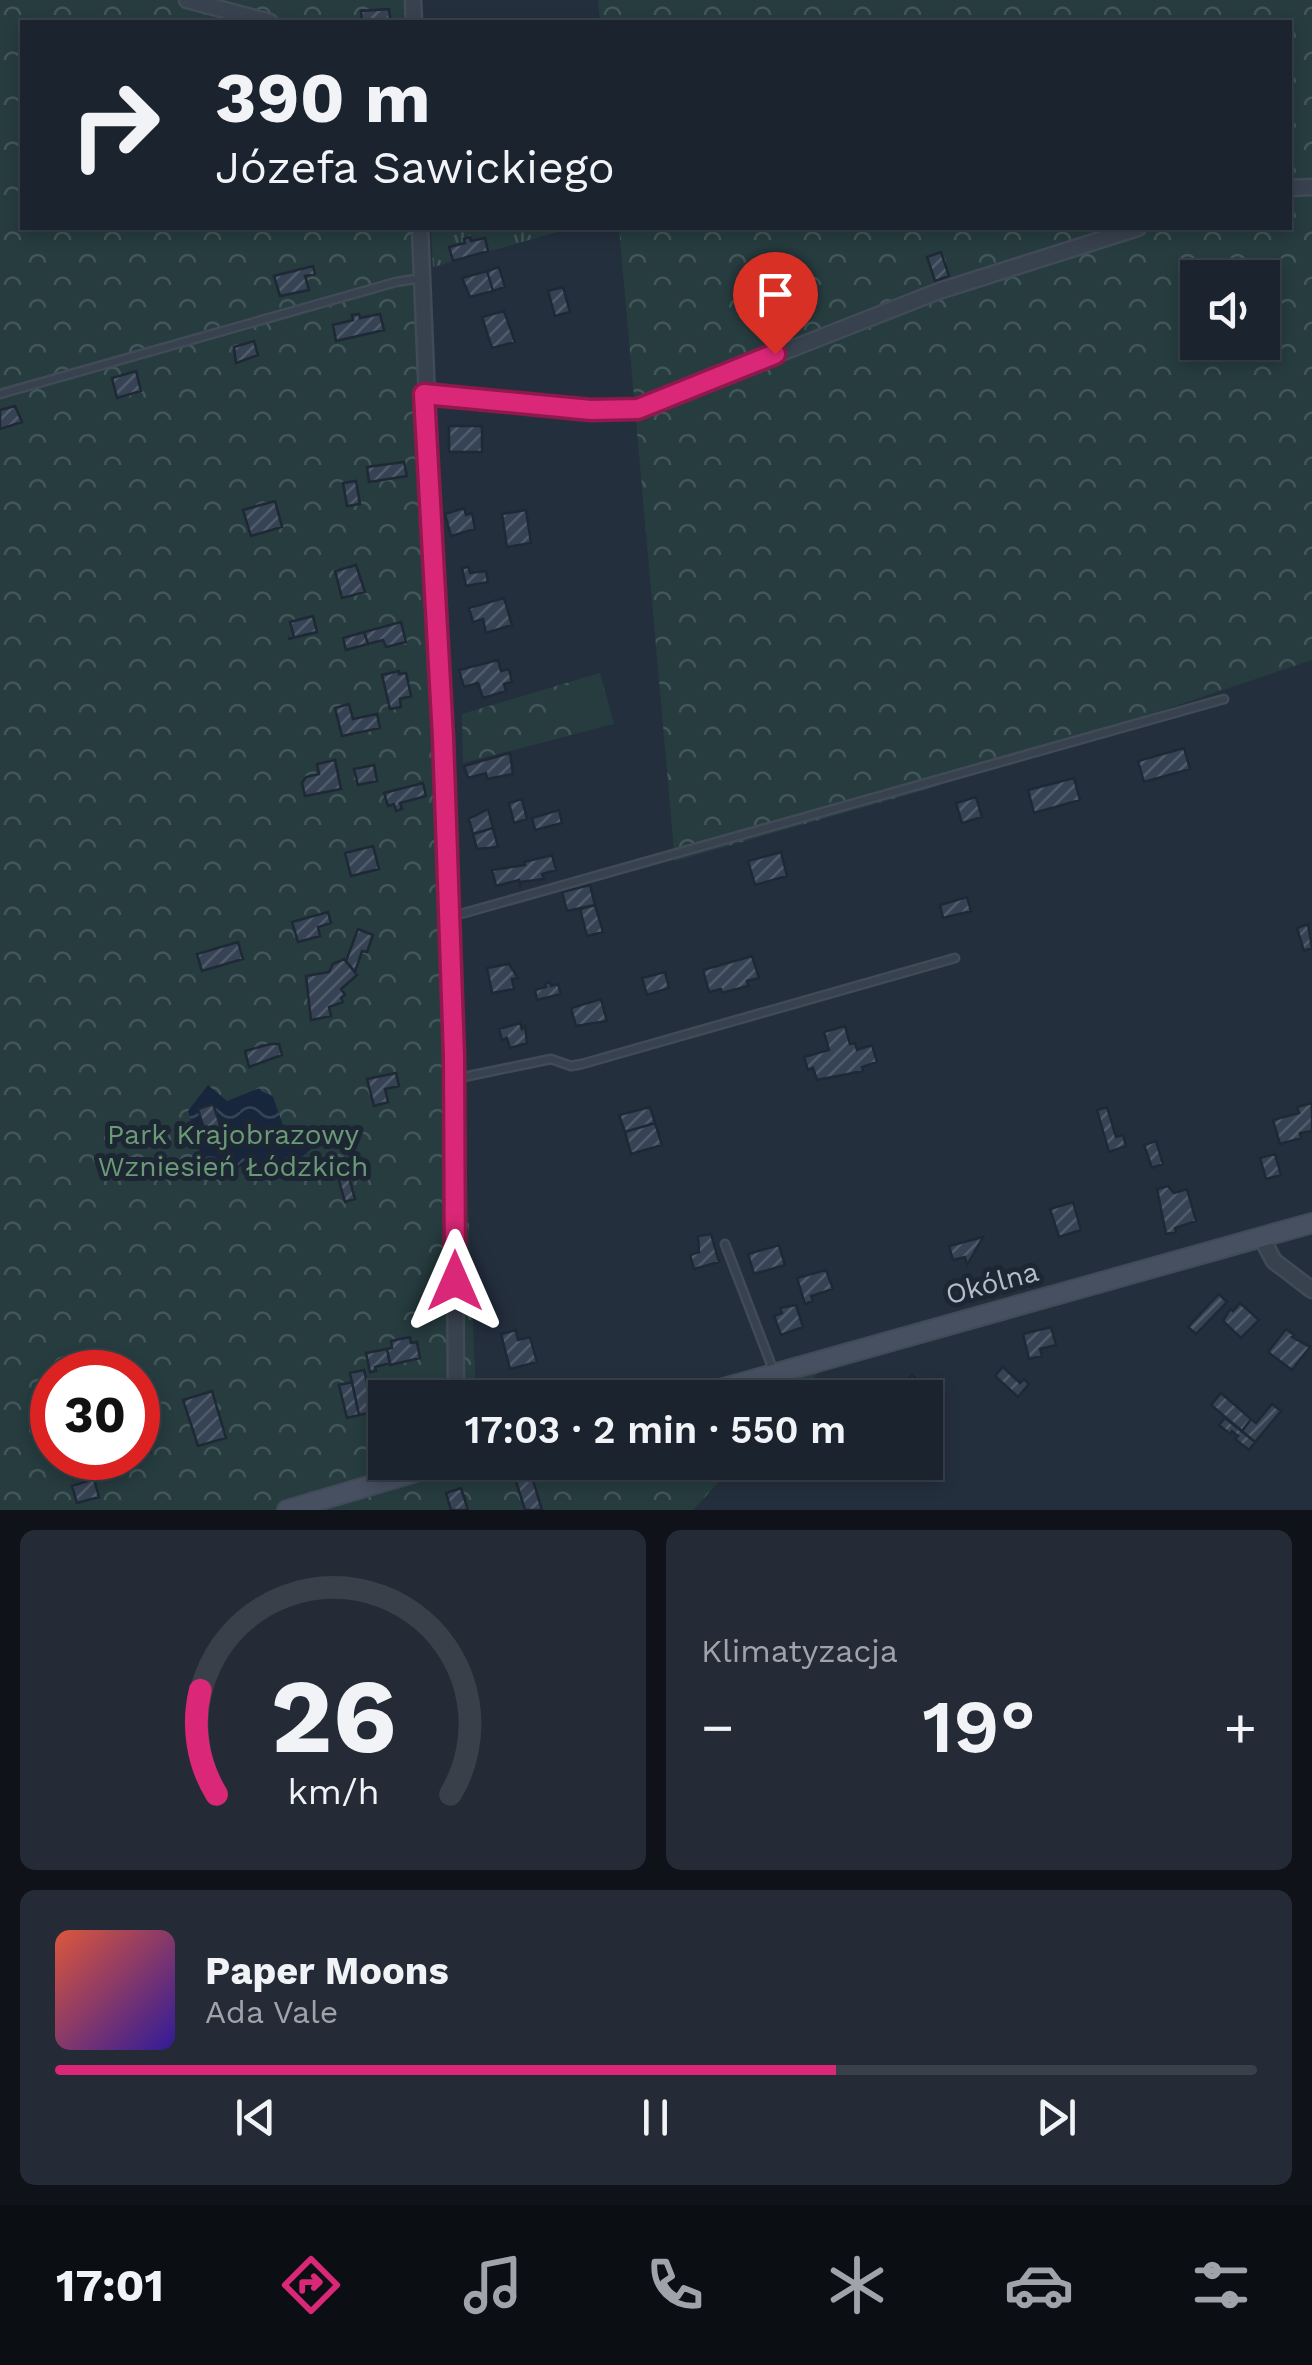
<!DOCTYPE html>
<html lang="pl">
<head>
<meta charset="utf-8">
<style>
	body { margin:0; font-family:"Work Sans",sans-serif; background:#242b36; color:#f1f3f6; height:100vh; display:flex; flex-direction:column; font-size:38px; white-space:nowrap }
	* { box-sizing:border-box; margin:0 }
	p { font-size:32px; color:#a0a4aa }
	.icon { flex:none; width:55px; height:55px; fill:none; stroke:currentColor; stroke-width:2; stroke-linecap:round; stroke-linejoin:round }
	.map { position:relative; height:1510px; overflow:hidden }
	.drawer { display:flex; flex-direction:column; gap:20px; padding:20px; background:#0f1319; flex:1 }
	.drawer>* { flex:none }
	.top-card { position:absolute; left:20px; top:20px; width:1272px; height:210px; border-radius:0px; box-shadow:0 5px 15px #0003,0 0 0 2px #39404a; background:#1b232e; color:#f1f3f6; overflow:hidden }
	.fabs { position:absolute; left:1180px; top:260px; display:grid; gap:20px }
	.fabs a { display:grid; place-items:center; width:100px; height:100px; border-radius:0px; background:#1b232e; box-shadow:0 5px 15px #0003,0 0 0 2px #39404a; font-size:50px }
	.speed { position:absolute; left:30px; top:1350px; display:flex; gap:20px; font-size:50px; font-weight:700; text-align:center }
	.speed>* { display:grid; place-content:center; width:130px; height:130px; border-radius:50%; background:#1b232e; box-shadow:0 5px 15px #0003,0 0 0 2px #39404a; line-height:1 }
	.speed .limit { border:15px solid #d22; background:#fff; color:#111 }
	.pin { position:absolute; display:grid; place-items:center; width:85px; height:85px; color:#fff; margin:-102px -42px; border-radius:50% 50% 50% 0; rotate:-45deg; box-shadow:0 0 10px #0007 }
	.pin .icon { rotate:45deg }
	.me { position:absolute; width:110px; margin:-55px; rotate:0deg; stroke-linejoin:round; filter:drop-shadow(0 0 8px #0008) }
	.turn { display:flex; align-items:center; gap:35px; height:210px; padding:0 30px; font-size:45px }
	.turn .icon { width:130px; height:130px; stroke-width:2.5 }
	.turn b { display:block; font-size:70px; line-height:85px }
	.big { font-size:75px; font-weight:600; line-height:1.1 }
	.drawer .widget { flex:1; display:flex; flex-direction:column; justify-content:center; gap:15px; min-width:0; padding:0 35px; border-radius:15px; background:#242b36 }
	.drawer .dial { align-items:center; gap:0 }
	.dial svg { height:260px; overflow:visible; fill:none; stroke:#39404a; stroke-width:7; stroke-linecap:round; text-anchor:middle }
	.dial text { fill:#f1f3f6; stroke:none }
	.song { display:flex; align-items:center; gap:30px }
	.cover { width:120px; height:120px; border-radius:15px; background:linear-gradient(135deg,hsl(10 70% 55%),hsl(250 70% 35%)) }
	.played { height:10px; border-radius:5px; background:linear-gradient(90deg,#db2777 65%,#39404a 65%) }
	.keys { display:flex; justify-content:space-around; direction:ltr }
	.heat { display:flex; justify-content:space-between; align-items:center; font-size:55px; direction:ltr }
	.drawer .tiles { flex:1; display:grid; gap:20px; grid-template-columns:1fr 1fr }
	.widget:last-child { grid-column:span 2 }
	.trip { position:absolute; left:368px; top:1380px; width:575px; height:100px; border-radius:0px; background:#1b232e; box-shadow:0 5px 15px #0003,0 0 0 2px #39404a; font-weight:600; line-height:100px; text-align:center }
	.tab-bar { display:flex; height:160px; justify-content:space-around; align-items:center; background:#0b0e12; color:#a0a4aa }
	.tab-bar .icon { width:70px; height:70px }
	.tab-bar .selected { color:#db2777 }
	.tab-bar b { font-size:45px; color:#f1f3f6 }
	.map>svg:first-child { display:block }
	.grass { fill:url(#grass-tufts) }
	.park { fill:url(#park-crowns); fill-rule:evenodd }
	.pitch { fill:#263c3f }
	.water { fill:url(#water-waves) }
	.building { fill:url(#building-hatch); stroke:#1f2835; stroke-width:2.5 }
	.lines { fill:none; stroke-linecap:round; stroke-linejoin:round }
	.lane-casing { stroke:#414a57; stroke-width:11 }
	.street-casing { stroke:#414a57; stroke-width:19 }
	.secondary-casing { stroke:#414a57; stroke-width:22 }
	.lane { stroke:#38414e; stroke-width:6 }
	.street { stroke:#38414e; stroke-width:14 }
	.secondary { stroke:#465061; stroke-width:18 }
	.route-casing { stroke:#8e194d; stroke-width:25 }
	.route { stroke:#db2777; stroke-width:18 }
	.labels { text-anchor:middle; dominant-baseline:central; stroke-width:10; stroke-linejoin:round; paint-order:stroke }
	.park-label { font-size:28px; fill:#6b9a76; stroke:#1d2633 }
	.street-label { font-size:28px; fill:#b4bcc9; stroke:#1d2633 }
</style>
</head>
<body>
<div class="map">
<svg width="1312" height="1510" viewBox="0 0 1312 1510">
	<defs>
		<pattern id="grass-tufts" width="24" height="20" patternUnits="userSpaceOnUse" patternTransform="scale(2.5)"><rect width="24" height="20" fill="#263c3f"/><path d="M3 7l-1-3M5 7V3M7 7l1-3M15 17l-1-3M17 17v-4M19 17l1-3" fill="none" stroke="#435659"/></pattern>
		<pattern id="park-crowns" width="20" height="18" patternUnits="userSpaceOnUse" patternTransform="scale(2.5)"><rect width="20" height="18" fill="#263c3f"/><path d="M2 6a3 3 0 1 1 6 0M12 15a3 3 0 1 1 6 0" fill="none" stroke="#435659"/></pattern>
		<pattern id="water-waves" width="16" height="10" patternUnits="userSpaceOnUse" patternTransform="scale(2.5)"><rect width="16" height="10" fill="#17263c"/><path d="M0 5q4-4 8 0t8 0" fill="none" stroke="#364457"/></pattern>
		<pattern id="building-hatch" width="6" height="6" patternUnits="userSpaceOnUse" patternTransform="scale(2.5)"><rect width="6" height="6" fill="#364354"/><path d="M-1 1l2-2M0 6l6-6M5 7l2-2" fill="none" stroke="#515c6b"/></pattern>
	</defs>
	<rect width="100%" height="100%" fill="#242f3e"/>
	<path class="grass" d="M431 228H572L433 267Z"/>
	<path class="park" d="M0 0H417L418 22H22V228H427L476 1397 385 1398V1462L736 1463 693 1510H0ZM52 1372H138V1458H52Z
		M598 0H1312V660L925 790 675 861 619 228H1290V22H600ZM1198 278H1262V342H1198Z
		M600 673 614 724 463 763 462 714Z
		M839 1350 796 1397H671Z"/>
	<path class="pitch" d="M595 677 609 724 575 734 562 687Z"/>
	<path class="water" d="M208 1085 227 1101 260 1088 273 1097 283 1125 319 1129 325 1137 296 1162 257 1174 244 1166 207 1177 188 1111Z"/>
	<path class="building" d="M389 9 390 19H385V22H362L361 11Z
		M470 237 471 241 485 238 488 251 453 261 449 247 465 243 464 239Z
		M941 252 949 276 935 281 927 257Z
		M313 266 315 274 305 276 309 290 280 296 274 276Z
		M499 267 505 287 493 291 487 271Z
		M487 271 493 291 470 297 462 278Z
		M563 287 570 312 555 316 548 291Z
		M788 300 794 320 787 322 790 332 777 337 767 306Z
		M504 311 515 342 492 348 482 317Z
		M359 314 360 318 380 314 384 330 336 341 333 325 353 320 352 315Z
		M254 341 258 355 236 363 234 347Z
		M136 371 141 391 117 398 112 378Z
		M15 406 22 422 0 429V410Z
		M449 426H482V452H449Z
		M404 462 407 476 369 482 367 467Z
		M356 481 360 504 347 506 343 483Z
		M275 501 282 527 251 536 243 510Z
		M464 508 466 515 472 513 475 529 451 536 445 514Z
		M526 510 531 543 507 547 502 514Z
		M356 565 365 592 342 598 335 571Z
		M469 567 470 573 486 571 488 582 466 586 462 568Z
		M504 598 512 625 486 633 483 619 473 622 469 608Z
		M313 616 317 632 288 639 294 637 290 622Z
		M401 622 406 642 386 647 383 640 368 644 364 632Z
		M364 632 368 644 346 650 343 638Z
		M498 660 501 671 509 669 512 682 504 684 506 691 483 698 478 683 464 687 459 670Z
		M399 671V674L406 673 411 696 400 699 401 707 390 709 382 675Z
		M349 704 353 719 377 714 380 728 342 736 335 708Z
		M1184 748 1190 769 1144 782 1138 761Z
		M510 753 513 774 487 779 486 773 468 778 464 766Z
		M335 760 341 789 305 796 302 783 306 777 319 774 317 764Z
		M374 765 377 781 358 785 354 769Z
		M1074 778 1080 800 1034 813 1028 790Z
		M423 783 426 796 400 803 402 809 396 811 394 804 388 806 384 793Z
		M976 797 982 817 962 823 956 803Z
		M522 799 527 819 514 823 509 803Z
		M488 809 493 828 473 834 469 819Z
		M559 810 562 823 535 830 532 818Z
		M493 828 498 847 477 849 473 834Z
		M373 846 379 869 351 876 345 853Z
		M781 852 787 876 755 885 748 861Z
		M552 855 556 870 542 874 544 879 521 882 520 885 519 880 496 886 492 870 525 865 524 862Z
		M590 885 595 905 567 911 562 892Z
		M967 897 971 911 943 918 940 905Z
		M595 905 603 932 587 936 580 909Z
		M328 912 331 923 318 927 320 936 298 942 292 922Z
		M1308 924 1312 948 1304 951 1297 928Z
		M358 929 373 935 367 952 362 951 355 972 346 961Z
		M238 942 243 959 202 971 197 954Z
		M752 956 759 978 747 981 748 986 722 993 721 989 709 992 703 970Z
		M344 959 357 975 341 989 345 995 341 998 343 1002 329 1007 331 1016 311 1020 306 976 329 972 333 964Z
		M509 964 518 978 512 979 514 989 492 993 487 968Z
		M665 972 669 988 647 995 642 978Z
		M550 982 551 986 558 984 561 994 537 1000 535 990 546 987 545 984Z
		M601 999 607 1021 576 1026 571 1008Z
		M520 1023 522 1029 525 1026 527 1043 510 1048 507 1038 502 1040 499 1029Z
		M845 1026 850 1044 855 1043 857 1050 872 1045 877 1062 862 1067 863 1071 817 1080 813 1068 808 1070 804 1057 829 1050 824 1032Z
		M271 1044H279L282 1055 249 1067 245 1051Z
		M396 1073 399 1086 385 1089 388 1102 374 1106 367 1079Z
		M1312 1103V1131L1300 1133 1301 1138 1280 1144 1273 1120 1299 1113 1297 1107Z
		M213 1104 220 1125 242 1130 238 1138 216 1132 218 1139 208 1141 198 1109Z
		M650 1107 655 1123 625 1132 619 1115Z
		M1107 1107 1116 1137 1123 1135 1126 1146 1109 1152 1097 1110Z
		M655 1123 662 1145 631 1154 625 1132Z
		M1156 1141 1163 1164 1152 1168 1144 1145Z
		M1275 1154 1281 1175 1266 1179 1260 1158Z
		M346 1167 355 1199 345 1202 336 1170Z
		M1168 1186 1174 1193 1187 1189 1196 1221 1175 1228 1176 1232 1166 1234 1157 1189Z
		M1073 1202 1081 1230 1059 1237 1050 1209Z
		M711 1234 719 1262 694 1269 690 1255 699 1252 698 1236Z
		M983 1237 967 1265 965 1257 953 1260 949 1246Z
		M779 1245 785 1265 754 1274 748 1254Z
		M826 1270 833 1289 811 1296 813 1301 805 1304 797 1278Z
		M1219 1294 1227 1302 1196 1334 1188 1327Z
		M1240 1303 1259 1320 1241 1338 1223 1321 1230 1309 1233 1311Z
		M796 1305 803 1327 781 1335 774 1316 782 1313 780 1308Z
		M1051 1327 1056 1345 1040 1349 1042 1356 1029 1359 1023 1334Z
		M1286 1329 1294 1335 1292 1337 1310 1347 1292 1370 1268 1352Z
		M516 1330 518 1340 530 1337 537 1362 510 1369 501 1334Z
		M410 1337 411 1343 417 1342 420 1358 390 1365 387 1349 392 1348 391 1341Z
		M387 1349 390 1363 375 1367 376 1371 370 1372 366 1353Z
		M1003 1367 1020 1383 1024 1379 1029 1384 1018 1397 995 1376Z
		M364 1370 369 1391 374 1390 375 1396 370 1398 373 1412 359 1415 350 1373Z
		M912 1375 923 1386 918 1389 923 1394 920 1398H896L910 1384 907 1381Z
		M352 1382 359 1415 347 1418 339 1385Z
		M212 1391 226 1438 198 1446 183 1400Z
		M1221 1393 1251 1419 1242 1431 1211 1405Z
		M1272 1404 1281 1411 1255 1442 1242 1431 1251 1419 1256 1423Z
		M1225 1418 1255 1442 1249 1450 1235 1439 1238 1436 1232 1431 1230 1434 1219 1425Z
		M146 1432 151 1452 138 1456V1434Z
		M529 1467 542 1510H525L513 1472Z
		M94 1479 99 1497 77 1503 72 1486Z
		M461 1488 468 1510H451L446 1493Z"/>
	<g class="lines">
		<defs>
			<path id="lane" d="M0 394 396 282 421 278
				M450 917 1224 699
				M454 1079 551 1059 571 1066 582 1064 955 958
				M725 1244 774 1372"/>
			<path id="street" d="M187 0 270 22
				M413 0 414 22
				M1290 188 1312 187
				M420 228 454 1056 456 1398
				M424 394 591 410 638 409 939 291 1138 228
				M1261 1237 1274 1261 1312 1290"/>
			<path id="secondary" d="M688 1398 1312 1223
				M287 1510 450 1462"/>
		</defs>
		<use href="#lane" class="lane-casing"/>
		<use href="#street" class="street-casing"/>
		<use href="#secondary" class="secondary-casing"/>
		<use href="#lane" class="lane"/>
		<use href="#street" class="street"/>
		<use href="#secondary" class="secondary"/>
	</g>
	<g class="lines">
		<defs>
			<path id="route" d="M455 1281 454 1056 443 737 424 394 591 410 638 409 775 354"/>
		</defs>
		<use href="#route" class="route-casing"/>
		<use href="#route" class="route"/>
	</g>
	<g class="labels">
		<g class="park-label">
			<text x="233" y="1134">Park Krajobrazowy<tspan x="233" dy="32">Wzniesień Łódzkich</tspan></text>
		</g>
		<g class="street-label">
			<text transform="translate(992 1283) rotate(-15)">Okólna</text>
		</g>
	</g>
</svg>
<div class="fabs">
<a><svg class="icon" aria-label="sound" viewBox="0 0 24 24"><path d="M4 9h4l5-4v14l-5-4H4zM17 9q2 3 0 6"/></svg></a>
</div>
<div class="speed"><div class="limit">30</div></div>
<div class="pin" style="left:775px;top:354px;background:#d93025"><svg class="icon" aria-label="arrive" viewBox="0 0 24 24"><path d="M6 21V4h12l-3 4 3 4H6"/></svg></div>
<svg class="me" style="left:455px;top:1281px" viewBox="-20 -20 40 40"><path d="M0-17L14 15 0 8-14 15z" fill="#db2777" stroke="#fff" stroke-width="4"/></svg>
<div class="trip">17:03 · 2 min · 550 m</div>
<div class="top-card">
<div class="turn"><svg class="icon" aria-label="right" viewBox="0 0 24 24"><path d="M7 20v-9h11M14 6l5 5-5 5"/></svg><div><b>390 m</b>Józefa Sawickiego</div></div>
</div>
</div>
<section class="drawer">
<div class="tiles">
<div class="widget dial"><svg viewBox="0 0 100 80">
<path d="M14 69A42 42 0 1 1 86 69"/>
<path d="M14 69A42 42 0 0 1 9 37" stroke="#db2777"/>
<text x="50" y="56" font-size="32" font-weight="700">26</text>
<text x="50" y="72" font-size="11">km/h</text>
</svg></div>
<div class="widget"><p>Klimatyzacja</p>
<div class="heat"><a>−</a><b class="big">19°</b><a>+</a></div>
</div>
<div class="widget">
<div class="song"><i class="cover"></i><div><b>Paper Moons</b><p>Ada Vale</p></div></div>
<div class="played"></div>
<div class="keys"><svg class="icon" aria-label="previous" viewBox="0 0 24 24"><path d="M18 5L8 12l10 7zM5 5v14"/></svg><svg class="icon" aria-label="pause" viewBox="0 0 24 24"><path d="M8 5v14M16 5v14"/></svg><svg class="icon" aria-label="next" viewBox="0 0 24 24"><path d="M6 5l10 7-10 7zM19 5v14"/></svg></div>
</div>
</div>
</section>
<nav class="tab-bar">
<b>17:01</b>
<svg class="icon selected" aria-label="directions" viewBox="0 0 24 24"><path d="M12 3l9 9-9 9-9-9zM9 14v-3h6M13 9l2 2-2 2"/></svg>
<svg class="icon" aria-label="music" viewBox="0 0 24 24"><path d="M9 18V5l10-2v13"/><circle cx="6" cy="18" r="3"/><circle cx="16" cy="16" r="3"/></svg>
<svg class="icon" aria-label="phone" viewBox="0 0 24 24"><path d="M5 4h4l2 5-3 2q2 4 5 5l2-3 5 2v4C11 20 4 13 5 4z"/></svg>
<svg class="icon" aria-label="climate" viewBox="0 0 24 24"><path d="M12 3v18M4 7l16 10M4 17L20 7"/></svg>
<svg class="icon" aria-label="car" viewBox="0 0 24 24"><path d="M5 17H2v-5l4-1 3-4h7l3 4 3 1v5h-3M9 17h6M6 11h13"/><circle cx="7" cy="17" r="2"/><circle cx="17" cy="17" r="2"/></svg>
<svg class="icon" aria-label="filters" viewBox="0 0 24 24"><path d="M4 7h16M4 17h16"/><circle cx="9" cy="7" r="2"/><circle cx="15" cy="17" r="2"/></svg>
</nav>
</body>
</html>
